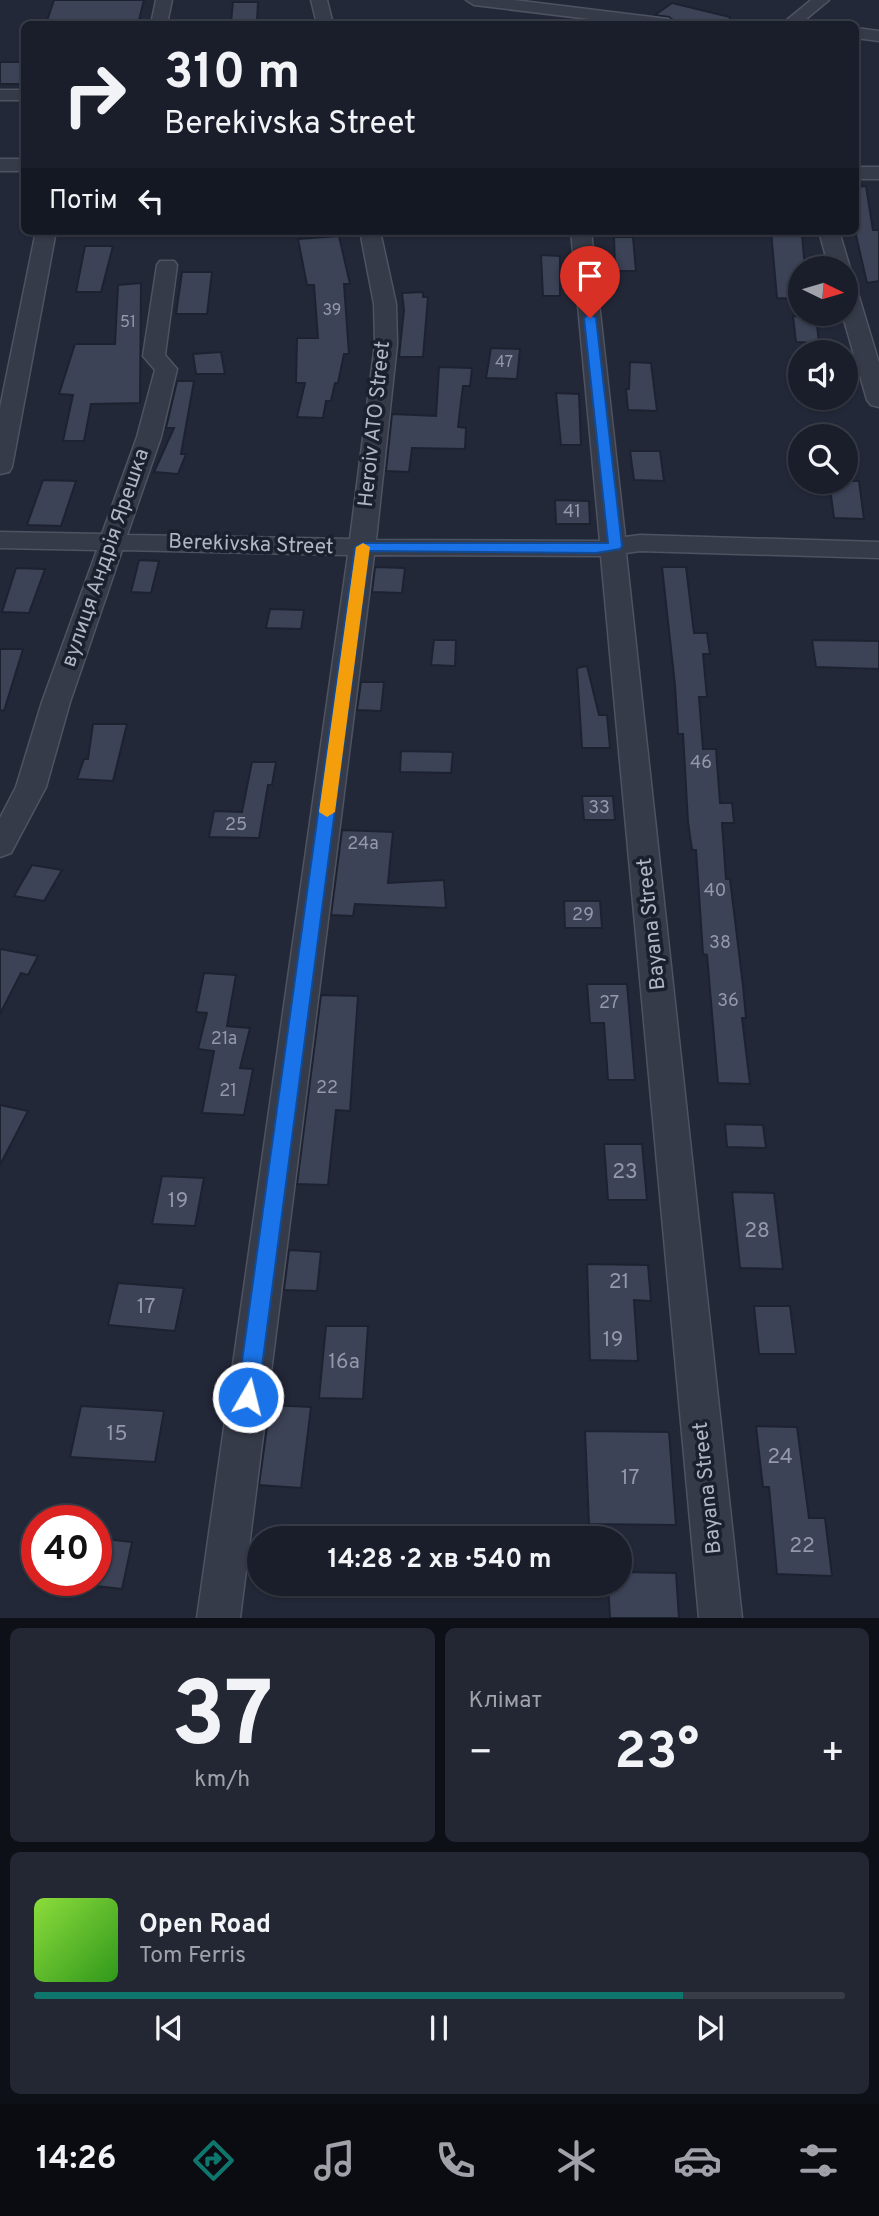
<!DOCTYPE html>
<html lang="uk">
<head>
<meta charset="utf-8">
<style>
	body { margin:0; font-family:Overpass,sans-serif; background:#232733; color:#f1f3f6; height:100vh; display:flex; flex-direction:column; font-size:26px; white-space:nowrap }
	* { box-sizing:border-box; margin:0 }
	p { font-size:23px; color:#9fa2a9 }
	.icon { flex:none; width:38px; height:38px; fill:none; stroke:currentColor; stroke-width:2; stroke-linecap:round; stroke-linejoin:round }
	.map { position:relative; height:1618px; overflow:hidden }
	.side { display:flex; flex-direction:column; gap:10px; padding:10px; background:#0e1018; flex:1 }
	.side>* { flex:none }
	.guide { position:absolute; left:21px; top:21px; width:838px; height:214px; border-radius:10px; box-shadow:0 2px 5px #0004,0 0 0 2px #383c47; background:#1a1e2b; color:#f1f3f6; overflow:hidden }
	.needle { width:46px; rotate:95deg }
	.fabs { position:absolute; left:788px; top:256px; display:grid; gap:14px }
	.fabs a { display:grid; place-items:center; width:70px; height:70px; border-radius:50%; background:#1a1e2b; box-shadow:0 2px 5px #0004,0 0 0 2px #383c47; font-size:35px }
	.speed { position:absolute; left:21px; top:1505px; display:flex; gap:14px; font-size:35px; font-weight:700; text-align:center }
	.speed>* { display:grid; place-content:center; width:91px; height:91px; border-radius:50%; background:#1a1e2b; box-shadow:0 2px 5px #0004,0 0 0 2px #383c47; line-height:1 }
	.speed .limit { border:10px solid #d22; background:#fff; color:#111 }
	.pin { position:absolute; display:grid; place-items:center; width:60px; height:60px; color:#fff; margin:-72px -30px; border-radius:50% 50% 50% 0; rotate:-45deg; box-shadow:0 0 7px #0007 }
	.pin .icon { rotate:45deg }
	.me { position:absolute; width:77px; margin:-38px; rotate:8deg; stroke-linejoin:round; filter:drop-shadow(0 0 5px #0008) }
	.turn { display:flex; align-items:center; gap:24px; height:147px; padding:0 28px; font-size:32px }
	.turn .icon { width:91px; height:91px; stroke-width:2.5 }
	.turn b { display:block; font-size:49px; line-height:60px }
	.then { display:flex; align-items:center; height:66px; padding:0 28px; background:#0003; gap:14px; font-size:26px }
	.big { font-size:52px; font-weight:700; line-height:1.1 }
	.side .tile { flex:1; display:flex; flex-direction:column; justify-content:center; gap:10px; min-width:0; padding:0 24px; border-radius:10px; background:#232733 }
	.side .dial { align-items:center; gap:0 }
	.dial b { font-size:91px; line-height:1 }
	.song { display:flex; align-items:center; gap:21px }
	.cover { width:84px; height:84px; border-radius:10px; background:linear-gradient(135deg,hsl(90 70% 55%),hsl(110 70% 35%)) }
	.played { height:7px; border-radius:4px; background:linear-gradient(90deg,#0f766e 80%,#383c47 80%) }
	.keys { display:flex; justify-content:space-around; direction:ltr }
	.heat { display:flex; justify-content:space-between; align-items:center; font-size:38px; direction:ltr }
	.side .tiles { flex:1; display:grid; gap:10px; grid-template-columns:1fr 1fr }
	.tile:last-child { grid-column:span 2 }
	.trip { position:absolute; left:247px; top:1526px; width:385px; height:70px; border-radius:35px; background:#1a1e2b; box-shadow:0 2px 5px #0004,0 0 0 2px #383c47; font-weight:700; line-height:70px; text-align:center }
	.menu { display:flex; height:112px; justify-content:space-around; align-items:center; background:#0a0c11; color:#9fa2a9 }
	.menu .icon { width:49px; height:49px }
	.menu .current { color:#0f766e }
	.menu b { font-size:32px; color:#f1f3f6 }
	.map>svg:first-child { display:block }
	.building { fill:#3c4357; stroke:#1d2230; stroke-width:2 }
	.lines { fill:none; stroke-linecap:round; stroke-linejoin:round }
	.minor-casing { stroke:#4e5361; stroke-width:3 }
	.minor { fill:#363b49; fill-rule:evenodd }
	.route { fill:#1a73e8; stroke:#114b97; stroke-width:2 }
	.slow { fill:#f59e0b }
	.labels { text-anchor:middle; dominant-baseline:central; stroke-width:7; stroke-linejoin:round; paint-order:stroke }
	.far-number-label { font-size:16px; fill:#9499aa }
	.number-label { font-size:18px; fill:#9499aa }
	.street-label { font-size:21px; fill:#b1b6c5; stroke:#1b202e }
	.near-number-label { font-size:21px; fill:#9499aa }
</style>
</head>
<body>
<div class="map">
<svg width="879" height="1618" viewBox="0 0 879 1618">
	<rect width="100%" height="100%" fill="#232839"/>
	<path class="building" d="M54 0H144L138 24H101L103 20 47 21Z
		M233 2H258L257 21 231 22Z
		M672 3 730 17 729 24H678L669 17 655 15Z
		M0 62H24V84H0Z
		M866 186 873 230H879V281L867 283 855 231 856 187Z
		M771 231H794L795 235H802L805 268H800V299L777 298Z
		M339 236 350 284H344L349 354H344L338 383H335L331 401H326L323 418 297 417 305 383H296L297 338H318L314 285H307L298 239Z
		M614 237H633L636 271H615Z
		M85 246H113L101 292H76Z
		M541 255 560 256V296H543Z
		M182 272H212L207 314H176Z
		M141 283 140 403 91 404 84 441H63L73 395 59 394 75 344H115L118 285Z
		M423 292V297H428L423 357H399L404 310 402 293Z
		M793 316 816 317 819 343 796 342Z
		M491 348 520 349 517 379 486 378Z
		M221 352 225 374H196L193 354Z
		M630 362 651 363 657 411 628 410 626 389H629Z
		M439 367 472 368 470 386H463L458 427 466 428 465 449 412 448 409 472 386 471 392 414 436 416Z
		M177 381H194L181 454H186L178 474 154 472 174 428H166Z
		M556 393 579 394 581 445H561Z
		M630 451H660L664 481 634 480Z
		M43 480 76 481 61 526 27 525Z
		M829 481H859L864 519 834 518Z
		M555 500 589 501 590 524H556Z
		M139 560 159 561 151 593 131 592Z
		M375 567 405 568 402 593 372 592Z
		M662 567H686L694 633H707L710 654H703L707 697H699L703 749H716L720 803H732L734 823H722L726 879H730L743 986 746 1018H742L750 1084 718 1083 707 955 703 954 696 850H692L688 822 683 734H678L675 685Z
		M16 568 45 569 29 613 2 612Z
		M270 609 304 610 301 629 266 628Z
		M434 640H456L455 666 431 665Z
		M812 640 879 641V669L816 667Z
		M0 649H23L4 711 0 710Z
		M587 666 599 715H607L610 748H582L577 668Z
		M361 682H384L381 711 357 710Z
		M93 724H127L113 781 77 779 84 759H88Z
		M401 751 453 752 451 773 400 772Z
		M252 762H276L272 785H268L259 838 209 837 214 811 242 812Z
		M582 796H613L615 820H584Z
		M342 830 393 832 388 883 444 880 446 908 355 904 353 916 331 915Z
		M32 865 62 870 44 901 14 896Z
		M564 901H600L602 928H565Z
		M0 949 38 956 28 975 21 973 0 1014Z
		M204 973 236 975 227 1026 250 1028 240 1068 253 1069 244 1115 202 1113 214 1051 198 1049 207 1013 196 1012Z
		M587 984H627L635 1080H608L604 1023H590Z
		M321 995 358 996 350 1111 336 1110 328 1185 297 1184Z
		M0 1105 28 1111 0 1165Z
		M725 1124 763 1125 766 1148 727 1147Z
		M604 1144H642L647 1200H608Z
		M162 1176 204 1178 195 1226 152 1224Z
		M732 1192 774 1193 783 1269 740 1268Z
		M289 1250 321 1252 317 1291 284 1290Z
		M587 1264 648 1265 651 1301 634 1300 638 1361 590 1360Z
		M118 1283 184 1288 175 1331 108 1325Z
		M754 1306H790L796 1354H759Z
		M326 1326H368L363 1399 319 1398Z
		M270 1405 311 1407 301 1488 259 1485Z
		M81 1406 164 1411 155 1462 70 1457Z
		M756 1426 797 1427 809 1518H825L832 1576 777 1574 769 1487H763Z
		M585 1431 669 1432 676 1525 589 1524Z
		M96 1538 132 1542 122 1589 96 1586Z
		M620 1572 676 1573 679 1618H610L608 1584H620Z"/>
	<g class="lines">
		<defs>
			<path id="minor" d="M156 0H172L167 24H151Z
				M311 0H327L333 24H317Z
				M466 0H514L668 19 676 24H631L474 5Z
				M811 0H829L800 24H782Z
				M856 28 879 31V41L856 38Z
				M0 90H24V100H0Z
				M0 159H24V171H0Z
				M856 167H879V179H856Z
				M36 231H56L12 467 9 472 0 474V408Z
				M360 231H380L396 304 397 344 376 540 600 541 571 231H591L625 537 640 535 879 542V558L640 551 626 553 742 1618H699L601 556 374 555 240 1618H197L348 555 122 550 70 702 46 787 11 853 0 857V818L16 787 42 702 97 550 0 548V532L102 534 137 437 155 370 143 356 157 265 160 261H174L177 265 165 355 177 369 161 437 127 535 350 539 375 344 374 304Z
				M819 231H839L850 268 847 272 845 273V268H829Z
				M845 281 852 283 856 287 879 363V407L871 405 867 400 842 313H845Z"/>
		</defs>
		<use href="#minor" class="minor-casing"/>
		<use href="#minor" class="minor"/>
	</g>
	<path class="route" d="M590 314 596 318 622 546 620 549 596 553 369 551 258 1397 255 1404 248 1407 240 1404 237 1397 355 547 362 543H608L584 318Z"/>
	<path class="slow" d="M363 543 370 547 335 812 327 817 319 812 356 547Z"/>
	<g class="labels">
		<g class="far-number-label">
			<text x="332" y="311">39</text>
			<text x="128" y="323">51</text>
			<text x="504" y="363">47</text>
		</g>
		<g class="number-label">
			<text x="572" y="512">41</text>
			<text x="701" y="763">46</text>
			<text x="599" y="808">33</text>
			<text x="236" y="825">25</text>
			<text x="363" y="844">24а</text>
			<text x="715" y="891">40</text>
			<text x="583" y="915">29</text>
			<text x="720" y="943">38</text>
			<text x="728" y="1001">36</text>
			<text x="609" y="1003">27</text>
			<text x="224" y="1039">21а</text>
			<text x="327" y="1088">22</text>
			<text x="228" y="1091">21</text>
		</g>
		<g class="street-label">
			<text transform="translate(375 424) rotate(-84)">Heroiv ATO Street</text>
			<text transform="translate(251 545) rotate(2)">Berekivska Street</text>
			<text transform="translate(106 558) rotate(-71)">вулиця Андрія Ярешка</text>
			<text transform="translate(652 924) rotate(-96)">Bayana Street</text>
			<text transform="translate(708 1488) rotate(-96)">Bayana Street</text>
		</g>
		<g class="near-number-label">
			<text x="625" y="1172">23</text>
			<text x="178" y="1201">19</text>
			<text x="757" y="1231">28</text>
			<text x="619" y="1282">21</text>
			<text x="146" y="1307">17</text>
			<text x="613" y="1340">19</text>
			<text x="344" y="1362">16а</text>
			<text x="117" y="1434">15</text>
			<text x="780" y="1457">24</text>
			<text x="630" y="1478">17</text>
			<text x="802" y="1546">22</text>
		</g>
	</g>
</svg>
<div class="fabs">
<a><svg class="needle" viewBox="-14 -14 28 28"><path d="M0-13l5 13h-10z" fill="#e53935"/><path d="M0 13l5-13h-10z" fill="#9fa2a9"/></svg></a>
<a><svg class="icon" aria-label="sound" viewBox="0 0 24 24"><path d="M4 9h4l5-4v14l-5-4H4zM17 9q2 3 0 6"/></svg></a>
<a><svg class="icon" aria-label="search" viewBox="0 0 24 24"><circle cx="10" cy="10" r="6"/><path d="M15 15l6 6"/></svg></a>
</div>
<div class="speed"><div class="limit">40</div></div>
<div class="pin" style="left:590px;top:318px;background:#d93025"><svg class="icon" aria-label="arrive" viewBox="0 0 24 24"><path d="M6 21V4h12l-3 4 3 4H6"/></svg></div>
<svg class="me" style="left:248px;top:1397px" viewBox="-20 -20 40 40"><circle r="17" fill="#1a73e8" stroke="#fff" stroke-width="3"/><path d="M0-11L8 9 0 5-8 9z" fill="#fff"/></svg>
<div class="trip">14:28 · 2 хв · 540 m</div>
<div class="guide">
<div class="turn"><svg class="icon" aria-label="right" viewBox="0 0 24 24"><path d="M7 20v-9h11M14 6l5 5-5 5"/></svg><div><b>310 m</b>Berekivska Street</div></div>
<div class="then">Потім<svg class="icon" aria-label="left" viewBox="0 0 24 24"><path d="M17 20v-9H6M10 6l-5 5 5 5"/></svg></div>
</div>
</div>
<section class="side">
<div class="tiles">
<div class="tile dial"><b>37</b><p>km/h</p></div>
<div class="tile"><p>Клімат</p>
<div class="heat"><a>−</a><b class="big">23°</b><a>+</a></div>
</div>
<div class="tile">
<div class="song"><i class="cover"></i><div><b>Open Road</b><p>Tom Ferris</p></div></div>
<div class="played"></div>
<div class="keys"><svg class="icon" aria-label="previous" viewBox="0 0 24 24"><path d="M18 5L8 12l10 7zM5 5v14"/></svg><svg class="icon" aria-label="pause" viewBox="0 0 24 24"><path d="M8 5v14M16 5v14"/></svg><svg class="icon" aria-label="next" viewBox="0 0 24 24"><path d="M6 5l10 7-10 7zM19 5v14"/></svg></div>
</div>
</div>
</section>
<nav class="menu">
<b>14:26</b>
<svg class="icon current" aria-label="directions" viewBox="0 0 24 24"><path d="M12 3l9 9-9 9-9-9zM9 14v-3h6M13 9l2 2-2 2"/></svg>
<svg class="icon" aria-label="music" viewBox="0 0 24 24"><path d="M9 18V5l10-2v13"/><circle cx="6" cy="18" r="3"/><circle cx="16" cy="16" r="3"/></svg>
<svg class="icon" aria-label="phone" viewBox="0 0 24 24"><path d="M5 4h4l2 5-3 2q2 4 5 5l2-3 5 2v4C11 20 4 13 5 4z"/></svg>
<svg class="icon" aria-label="climate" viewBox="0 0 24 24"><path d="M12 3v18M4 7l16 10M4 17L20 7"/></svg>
<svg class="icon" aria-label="car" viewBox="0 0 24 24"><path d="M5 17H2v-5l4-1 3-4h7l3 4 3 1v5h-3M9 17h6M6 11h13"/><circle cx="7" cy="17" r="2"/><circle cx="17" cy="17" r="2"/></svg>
<svg class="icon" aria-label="filters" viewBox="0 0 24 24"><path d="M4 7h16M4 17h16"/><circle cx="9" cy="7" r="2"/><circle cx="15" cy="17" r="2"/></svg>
</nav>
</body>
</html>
